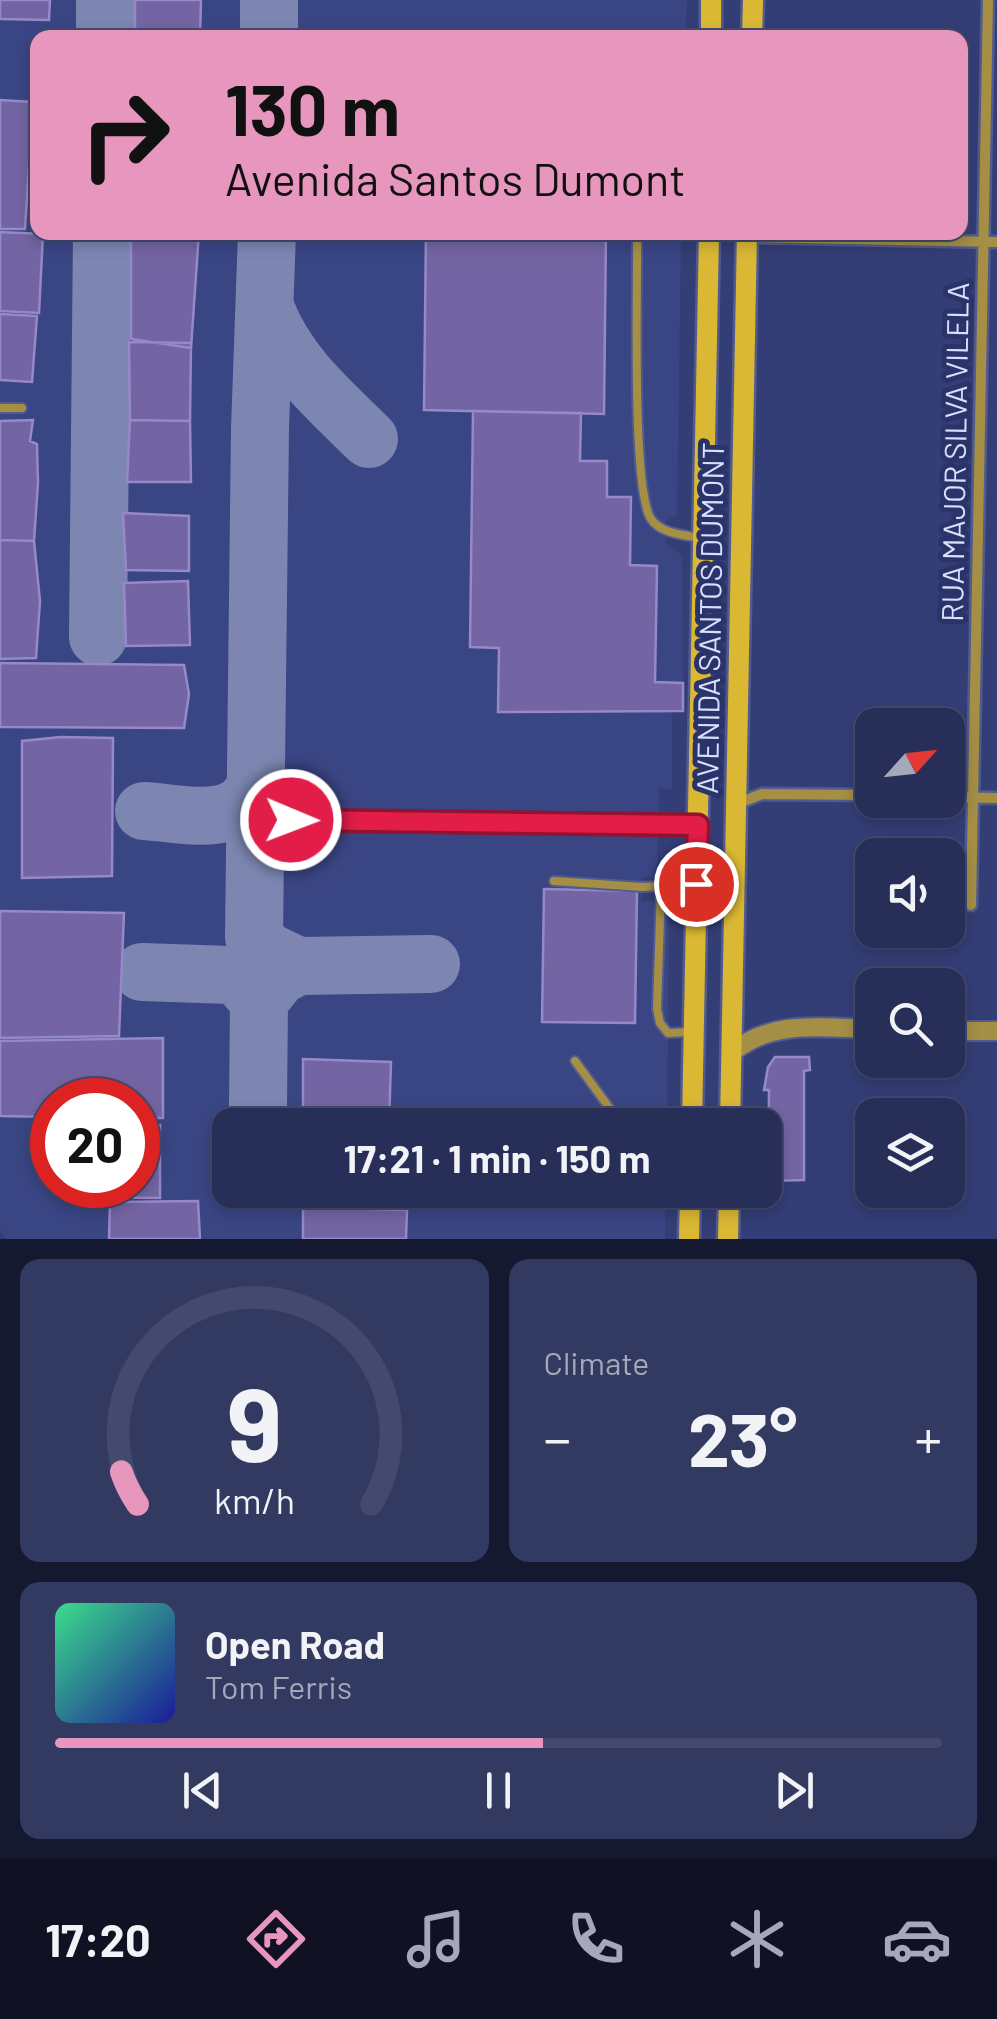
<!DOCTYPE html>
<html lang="en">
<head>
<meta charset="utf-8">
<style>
	body { margin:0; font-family:Barlow,sans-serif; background:#333a61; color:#f1f3f6; height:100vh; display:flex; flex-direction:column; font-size:38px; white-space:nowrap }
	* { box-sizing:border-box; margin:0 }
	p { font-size:32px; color:#a4a8ba }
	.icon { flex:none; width:55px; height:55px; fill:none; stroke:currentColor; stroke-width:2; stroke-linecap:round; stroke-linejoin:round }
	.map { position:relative; height:1239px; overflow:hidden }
	.drawer { display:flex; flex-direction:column; gap:20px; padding:20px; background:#151930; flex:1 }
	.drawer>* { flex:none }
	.guide { position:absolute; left:30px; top:30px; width:938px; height:210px; border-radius:20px; box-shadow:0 5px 15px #0003,0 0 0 2px #434a6e; background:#e797bd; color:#111; overflow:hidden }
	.needle { width:65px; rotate:63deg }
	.fabs { position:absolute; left:855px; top:708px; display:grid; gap:20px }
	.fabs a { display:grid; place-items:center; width:110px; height:110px; border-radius:20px; background:#272e58; box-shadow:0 5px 15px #0003,0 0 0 2px #434a6e; font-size:50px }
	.speed { position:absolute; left:30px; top:1078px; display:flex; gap:20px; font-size:50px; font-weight:700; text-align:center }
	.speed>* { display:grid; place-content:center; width:130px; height:130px; border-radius:50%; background:#272e58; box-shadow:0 5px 15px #0003,0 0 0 2px #434a6e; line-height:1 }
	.speed .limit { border:15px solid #d22; background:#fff; color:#111 }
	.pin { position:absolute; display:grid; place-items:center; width:85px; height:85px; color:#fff; margin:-42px; border:5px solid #fff; border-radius:50%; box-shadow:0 2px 10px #0007 }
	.me { position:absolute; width:110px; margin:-55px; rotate:91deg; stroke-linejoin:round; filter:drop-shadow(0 0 8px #0008) }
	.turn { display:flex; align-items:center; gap:35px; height:210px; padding:0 30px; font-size:45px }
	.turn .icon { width:130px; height:130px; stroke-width:2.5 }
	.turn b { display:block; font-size:70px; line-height:85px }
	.big { font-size:75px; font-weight:700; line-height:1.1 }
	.drawer .widget { flex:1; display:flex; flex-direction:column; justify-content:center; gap:15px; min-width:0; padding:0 35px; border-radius:20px; background:#333a61 }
	.drawer .dial { align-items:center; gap:0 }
	.dial svg { height:260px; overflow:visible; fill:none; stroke:#434a6e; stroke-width:7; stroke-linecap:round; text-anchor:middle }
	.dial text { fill:#f1f3f6; stroke:none }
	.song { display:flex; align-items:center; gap:30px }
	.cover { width:120px; height:120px; border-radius:15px; background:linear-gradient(135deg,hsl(150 70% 55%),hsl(240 70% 35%)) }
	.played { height:10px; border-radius:5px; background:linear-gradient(90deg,#e797bd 55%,#434a6e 55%) }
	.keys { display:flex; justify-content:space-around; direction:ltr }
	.heat { display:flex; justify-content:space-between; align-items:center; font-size:55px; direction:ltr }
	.drawer .tiles { flex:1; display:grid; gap:20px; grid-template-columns:1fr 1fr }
	.widget:last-child { grid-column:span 2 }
	.trip { position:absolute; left:212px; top:1108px; width:570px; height:100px; border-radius:20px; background:#272e58; box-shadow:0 5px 15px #0003,0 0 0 2px #434a6e; font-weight:700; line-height:100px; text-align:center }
	.dock { display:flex; height:160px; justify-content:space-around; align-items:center; background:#101223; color:#a4a8ba }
	.dock .icon { width:70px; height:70px }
	.dock .selected { color:#e797bd }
	.dock b { font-size:45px; color:#f1f3f6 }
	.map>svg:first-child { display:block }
	.built { fill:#3a4584; fill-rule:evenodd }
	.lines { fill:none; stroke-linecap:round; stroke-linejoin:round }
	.taxiway { stroke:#7c86b1; stroke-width:58 }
	.building { fill:#7365a3; stroke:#9688c9; stroke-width:2.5 }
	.service-casing { stroke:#525b8e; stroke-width:12 }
	.minor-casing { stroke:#525b8e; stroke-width:15 }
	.tertiary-casing { stroke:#525b8e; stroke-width:22 }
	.secondary-casing { stroke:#525b8e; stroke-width:25 }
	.service { stroke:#a48f45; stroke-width:8 }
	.minor { stroke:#a48f45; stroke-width:10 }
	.tertiary { stroke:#a48f45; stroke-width:18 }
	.secondary { stroke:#dab834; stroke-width:20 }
	.route-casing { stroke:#92132f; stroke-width:25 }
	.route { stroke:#e11d48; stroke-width:18 }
	.labels { text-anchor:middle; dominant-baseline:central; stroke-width:10; stroke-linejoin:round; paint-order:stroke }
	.street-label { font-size:30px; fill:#d8e0fb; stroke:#2a336a }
</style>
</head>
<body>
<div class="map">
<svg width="997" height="1239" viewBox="0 0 997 1239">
	<rect width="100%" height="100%" fill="#343e76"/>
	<path class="built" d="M0 0H687L685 37 38 38V232L681 235 677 515 666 521 665 531 666 542 682 556 683 711 672 712V789L659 788 657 877H643L641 901 669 902 667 1125H230V1190H666L665 1239H6L0 1229ZM52 1100H138V1185H52Z"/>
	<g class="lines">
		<path class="taxiway" d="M105 38V0
			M269 38V0
			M266 310C287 364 328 399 369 439
			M98 637 102 232
			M144 811C182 813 234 829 254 789
			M298 966 431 964
			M142 972 230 975 243 982 259 1001 279 976 298 966 267 951 254 937 260 429 267 232
			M258 1107 259 1001"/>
	</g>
	<path class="building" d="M0 0H50L49 20 0 19Z
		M135 0H201L200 38H135Z
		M0 100 33 102 25 229H0Z
		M0 232 43 234 39 313 0 311Z
		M131 232H199L191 348 131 339Z
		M426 232H606L604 414 424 410Z
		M0 314 37 316 32 382 0 380Z
		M129 342 191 343 190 421 130 420Z
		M473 411 581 413 580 461H607V497H631L630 565 657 566 655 682 683 683V711L498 712 499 648 470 647Z
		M33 420 30 441 37 444 38 483 34 541 0 540V421Z
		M130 420 190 421 191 482H127Z
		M123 513 189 516V571L126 570Z
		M0 540 34 541 40 601 36 658 0 659Z
		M188 581 190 645 126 646 124 583Z
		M0 663 184 665 189 694 184 728 0 727Z
		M61 737 113 738 112 876 22 878V741Z
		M544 889 637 891 635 1023 542 1022Z
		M0 911 124 913 119 1036 0 1038Z
		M163 1038V1118H138V1100H52V1117L0 1116V1041Z
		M775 1057H809L810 1070 804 1071V1180L768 1181 769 1090H764L768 1067Z
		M303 1059 391 1062 389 1125H303Z
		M138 1124 160 1125V1198L64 1197V1185H138Z
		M302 1190H372L363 1201 302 1199Z
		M198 1201 200 1239H109L110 1202Z
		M303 1207 407 1210 406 1239H303Z"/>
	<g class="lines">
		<defs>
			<path id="service" d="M637 232C638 282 631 488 651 519 661 534 685 535 701 538
				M0 408H22
				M254 819 694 825
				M554 881 642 887 696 884
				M661 887 657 1009 660 1023 668 1033 690 1032
				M575 1061 611 1110 630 1121 688 1124"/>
			<path id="minor" d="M747 237 997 242
				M948 797 997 798
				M736 804 762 794 872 795
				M971 905 988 0"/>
			<path id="tertiary" d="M948 1031H997
				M734 1051C774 1019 824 1028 872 1029"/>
			<path id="secondary" d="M711 38V0
				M752 38 753 0
				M692 1125 709 232
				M730 1125 747 232
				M689 1239 690 1190
				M728 1239 729 1190"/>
		</defs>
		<use href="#service" class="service-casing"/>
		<use href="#minor" class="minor-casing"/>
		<use href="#tertiary" class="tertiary-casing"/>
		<use href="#secondary" class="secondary-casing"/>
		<use href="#service" class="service"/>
		<use href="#minor" class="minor"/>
		<use href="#tertiary" class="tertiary"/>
		<use href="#secondary" class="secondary"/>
	</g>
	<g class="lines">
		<defs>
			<path id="route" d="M291 820 698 825 696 884"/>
		</defs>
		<use href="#route" class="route-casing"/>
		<use href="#route" class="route"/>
	</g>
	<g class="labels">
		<g class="street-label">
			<text transform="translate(954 452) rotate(-89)">RUA MAJOR SILVA VILELA</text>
			<text transform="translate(709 618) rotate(-89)">AVENIDA SANTOS DUMONT</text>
		</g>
	</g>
</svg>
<div class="fabs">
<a><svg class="needle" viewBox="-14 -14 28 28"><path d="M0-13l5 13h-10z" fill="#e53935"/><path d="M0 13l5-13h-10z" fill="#a4a8ba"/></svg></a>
<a><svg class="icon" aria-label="sound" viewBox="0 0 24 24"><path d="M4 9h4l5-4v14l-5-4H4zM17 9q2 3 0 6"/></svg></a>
<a><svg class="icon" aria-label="search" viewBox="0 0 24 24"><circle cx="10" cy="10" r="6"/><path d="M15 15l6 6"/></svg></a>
<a><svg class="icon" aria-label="layers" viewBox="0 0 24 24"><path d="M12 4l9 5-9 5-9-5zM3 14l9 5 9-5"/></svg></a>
</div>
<div class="speed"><div class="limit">20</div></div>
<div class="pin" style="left:696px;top:884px;background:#d93025"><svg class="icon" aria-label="arrive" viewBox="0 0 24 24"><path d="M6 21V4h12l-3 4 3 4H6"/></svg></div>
<svg class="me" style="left:291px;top:820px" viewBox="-20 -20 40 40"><circle r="17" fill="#e11d48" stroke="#fff" stroke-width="3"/><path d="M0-11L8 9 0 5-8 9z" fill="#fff"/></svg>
<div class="trip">17:21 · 1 min · 150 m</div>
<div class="guide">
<div class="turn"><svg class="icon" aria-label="right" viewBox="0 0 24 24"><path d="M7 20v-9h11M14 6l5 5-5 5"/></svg><div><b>130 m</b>Avenida Santos Dumont</div></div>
</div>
</div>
<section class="drawer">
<div class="tiles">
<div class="widget dial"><svg viewBox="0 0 100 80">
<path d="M14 69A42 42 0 1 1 86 69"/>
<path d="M14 69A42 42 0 0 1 9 59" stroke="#e797bd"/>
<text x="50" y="56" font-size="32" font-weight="700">9</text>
<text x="50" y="72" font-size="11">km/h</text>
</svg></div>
<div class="widget"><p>Climate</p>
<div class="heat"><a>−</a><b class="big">23°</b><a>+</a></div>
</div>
<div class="widget">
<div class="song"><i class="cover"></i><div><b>Open Road</b><p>Tom Ferris</p></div></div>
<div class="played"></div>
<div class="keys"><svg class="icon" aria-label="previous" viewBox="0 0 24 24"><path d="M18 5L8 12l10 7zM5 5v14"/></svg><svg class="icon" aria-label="pause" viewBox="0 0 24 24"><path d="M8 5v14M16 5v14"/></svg><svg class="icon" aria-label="next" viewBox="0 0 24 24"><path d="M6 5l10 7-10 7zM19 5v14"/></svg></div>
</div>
</div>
</section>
<nav class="dock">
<b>17:20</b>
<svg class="icon selected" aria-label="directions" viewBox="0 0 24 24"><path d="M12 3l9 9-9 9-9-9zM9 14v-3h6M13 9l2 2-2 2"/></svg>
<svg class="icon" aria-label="music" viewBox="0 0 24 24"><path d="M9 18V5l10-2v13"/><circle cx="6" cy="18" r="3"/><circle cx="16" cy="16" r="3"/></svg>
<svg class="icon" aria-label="phone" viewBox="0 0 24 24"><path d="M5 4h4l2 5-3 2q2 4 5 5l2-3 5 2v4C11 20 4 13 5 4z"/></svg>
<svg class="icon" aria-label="climate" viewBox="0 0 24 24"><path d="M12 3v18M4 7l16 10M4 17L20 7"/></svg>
<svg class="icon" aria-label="car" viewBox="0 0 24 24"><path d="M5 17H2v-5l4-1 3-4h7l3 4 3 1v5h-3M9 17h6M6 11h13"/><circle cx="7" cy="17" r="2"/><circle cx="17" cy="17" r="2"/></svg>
</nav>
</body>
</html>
